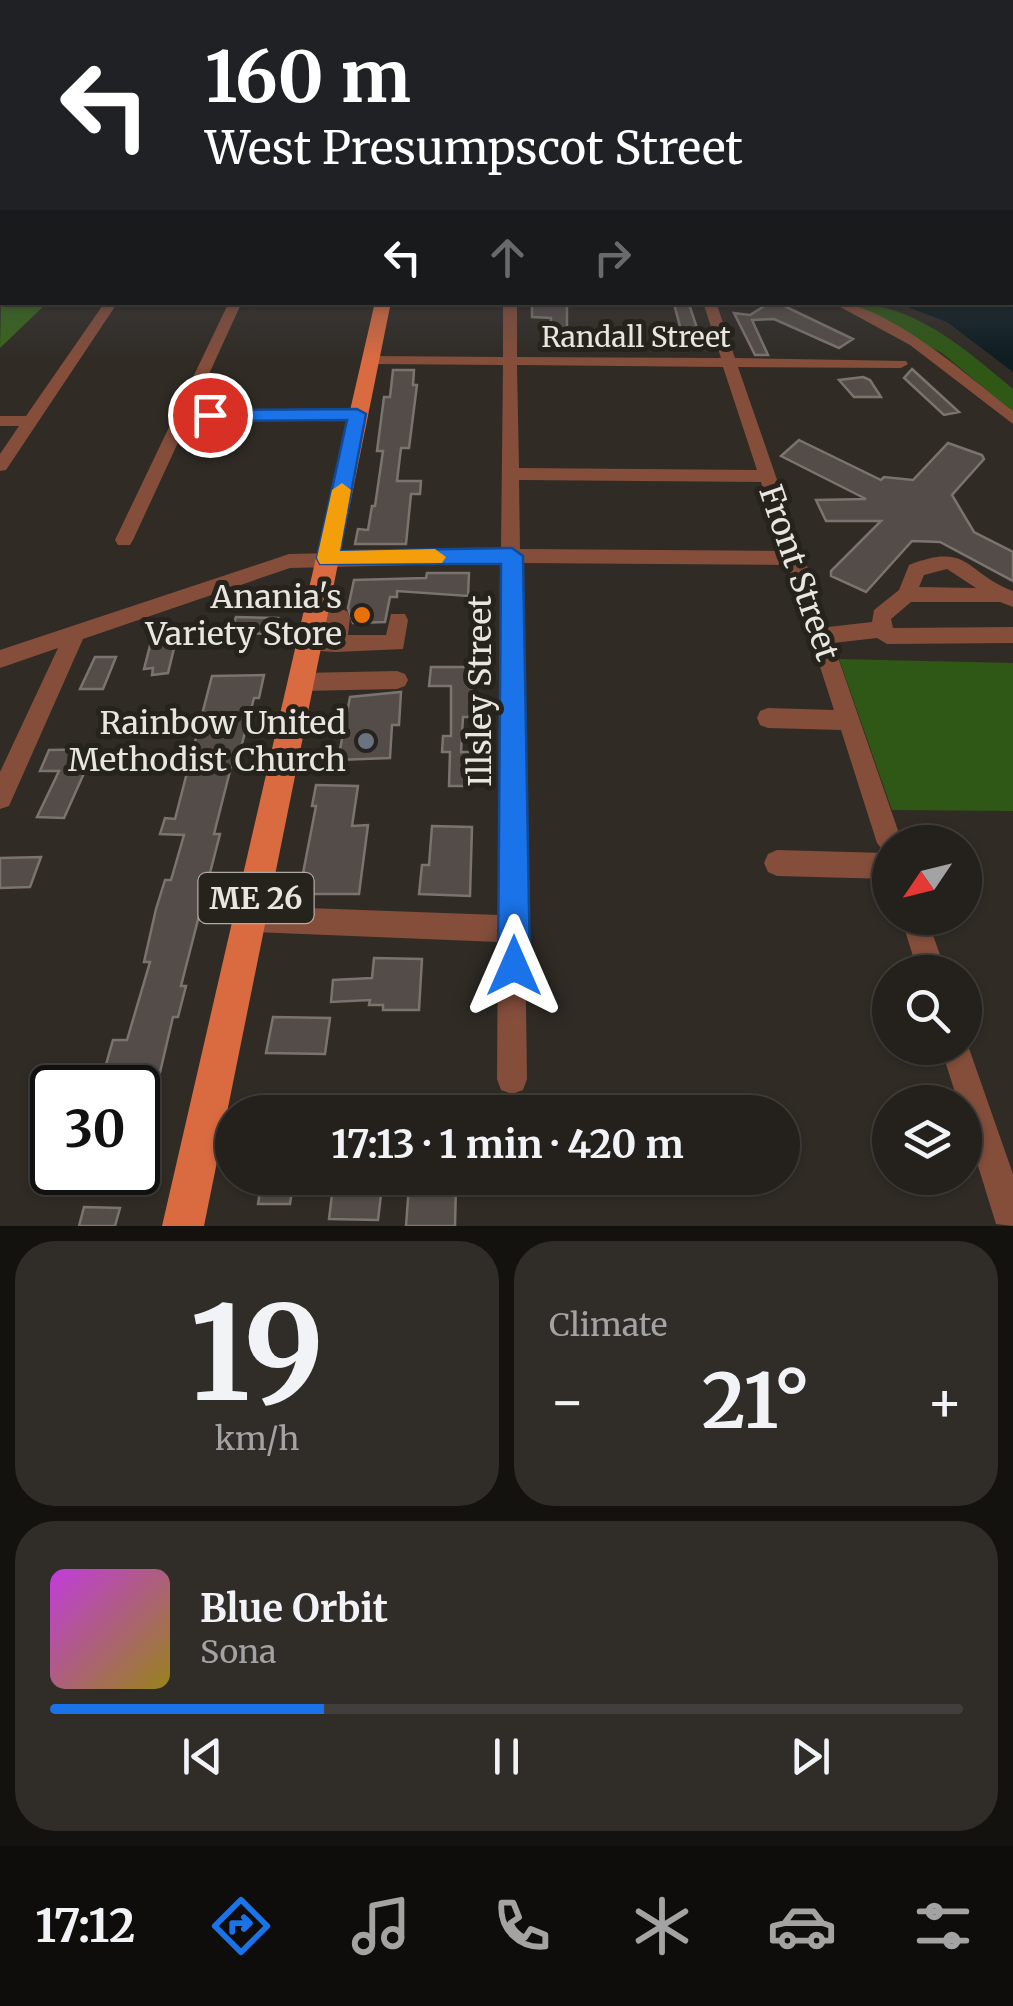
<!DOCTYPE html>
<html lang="en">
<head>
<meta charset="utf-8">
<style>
	body { margin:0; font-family:Merriweather,serif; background:#302d29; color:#f1f3f6; height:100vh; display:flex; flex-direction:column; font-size:38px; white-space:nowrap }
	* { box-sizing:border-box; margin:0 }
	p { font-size:32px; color:#a3a3a3 }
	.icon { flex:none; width:55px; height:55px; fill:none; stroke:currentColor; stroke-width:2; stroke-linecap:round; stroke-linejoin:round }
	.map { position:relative; height:1226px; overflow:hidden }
	.panel { display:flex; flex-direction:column; gap:15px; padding:15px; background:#14120f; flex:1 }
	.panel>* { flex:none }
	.hud { position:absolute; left:0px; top:0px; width:1015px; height:305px; box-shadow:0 2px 8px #0004,0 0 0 2px #413e3b; background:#202124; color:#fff; overflow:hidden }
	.needle { width:65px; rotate:235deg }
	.buttons { position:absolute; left:872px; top:825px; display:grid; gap:20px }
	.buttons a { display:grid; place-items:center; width:110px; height:110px; border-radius:50%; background:#24201c; box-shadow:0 2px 8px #0004,0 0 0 2px #413e3b; font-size:50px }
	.speed { position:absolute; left:30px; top:1065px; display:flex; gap:20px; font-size:50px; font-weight:700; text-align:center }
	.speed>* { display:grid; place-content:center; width:130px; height:130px; border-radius:50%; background:#24201c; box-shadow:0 2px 8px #0004,0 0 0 2px #413e3b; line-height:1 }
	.speed .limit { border:5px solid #111; border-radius:15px; background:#fff; color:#111 }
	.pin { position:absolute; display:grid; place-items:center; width:85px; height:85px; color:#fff; margin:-42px; border:5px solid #fff; border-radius:50%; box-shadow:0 2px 10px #0007 }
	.me { position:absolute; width:110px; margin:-55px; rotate:0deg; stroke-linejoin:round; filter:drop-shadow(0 0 8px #0008) }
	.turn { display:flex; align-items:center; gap:35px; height:210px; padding:0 40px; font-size:45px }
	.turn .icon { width:130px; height:130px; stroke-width:2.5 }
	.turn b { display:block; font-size:70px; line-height:85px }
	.lanes { display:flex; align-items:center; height:95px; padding:0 40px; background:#0003; justify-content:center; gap:50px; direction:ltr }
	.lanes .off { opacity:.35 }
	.big { font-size:75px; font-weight:700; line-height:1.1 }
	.panel .card { flex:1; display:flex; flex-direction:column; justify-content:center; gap:15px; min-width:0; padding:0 35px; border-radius:40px; background:#302d29 }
	.panel .dial { align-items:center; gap:0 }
	.dial b { font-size:130px; line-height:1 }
	.song { display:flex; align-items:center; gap:30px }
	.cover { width:120px; height:120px; border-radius:15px; background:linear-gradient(135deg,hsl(290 70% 55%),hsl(50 70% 35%)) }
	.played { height:10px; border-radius:5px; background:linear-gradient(90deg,#1a73e8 30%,#413e3b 30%) }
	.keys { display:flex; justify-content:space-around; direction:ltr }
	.heat { display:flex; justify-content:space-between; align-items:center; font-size:55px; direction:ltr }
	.panel .tiles { flex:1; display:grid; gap:15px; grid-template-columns:1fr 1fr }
	.card:last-child { grid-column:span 2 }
	.trip { position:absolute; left:215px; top:1095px; width:585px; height:100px; border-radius:50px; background:#24201c; box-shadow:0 2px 8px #0004,0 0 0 2px #413e3b; font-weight:700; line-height:100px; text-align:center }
	.tab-bar { display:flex; height:160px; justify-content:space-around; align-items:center; background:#0e0d0b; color:#a3a3a3 }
	.tab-bar .icon { width:70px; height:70px }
	.tab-bar .current { color:#1a73e8 }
	.tab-bar b { font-size:45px; color:#f1f3f6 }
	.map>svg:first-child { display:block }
	.green { fill:#2f5816 }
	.forest { fill:#38661b }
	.water { fill:#0e1d22 }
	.building { fill:#544c48; stroke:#7b736e; stroke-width:2.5 }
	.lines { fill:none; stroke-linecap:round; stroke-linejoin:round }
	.minor { fill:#844e3b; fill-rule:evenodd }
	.major { fill:#da6b41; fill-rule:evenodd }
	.route { fill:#1a73e8; stroke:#114b97; stroke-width:2.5 }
	.slow { fill:#f59e0b }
	.food-dot { fill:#e8710a; stroke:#26221c; stroke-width:4 }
	.worship-dot { fill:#6b7280; stroke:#26221c; stroke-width:4 }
	.labels { text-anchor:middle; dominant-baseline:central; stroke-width:10; stroke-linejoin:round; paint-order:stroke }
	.far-street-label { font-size:28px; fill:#e9e6e1; stroke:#26221c }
	.shield { fill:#26221c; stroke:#aeaba6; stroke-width:2.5 }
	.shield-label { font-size:30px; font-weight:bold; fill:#e9e6e1 }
	.street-label { font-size:32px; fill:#e9e6e1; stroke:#26221c }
	.poi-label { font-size:32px; fill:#e9e6e1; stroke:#26221c; text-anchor:end }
</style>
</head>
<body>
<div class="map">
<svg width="1013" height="1226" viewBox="0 0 1013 1226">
	<rect width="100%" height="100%" fill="#302b25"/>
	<path class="green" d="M846 303C913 302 964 348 1013 389V412L942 353Z
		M839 659 1013 663V811L892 810Z"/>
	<path class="forest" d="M2 261V302L47 303 0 348Z"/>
	<path class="water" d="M1013 189V372L947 322 897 303 1012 302Z"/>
	<path class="building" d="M771 302H776L853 339 839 348 774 319 752 320 768 355H755L734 313 750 315Z
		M532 303H567V344H550L551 318 532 317Z
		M674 304H689L704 349H686Z
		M912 369 959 412 944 415 904 378Z
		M393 370H414L413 385H417L409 448H401L397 481H421L420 494H411L406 544H355L358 529 368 530 372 506H375L383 451H377L384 397H390Z
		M863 377 870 380 881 397H854L839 380Z
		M799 440 881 480 884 477 913 480 948 443 982 455 984 459 952 495 974 532 1013 552V581L940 542 912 541 866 592 831 576V571L881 521H826L816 500 866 499 781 456Z
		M427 573H469L468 596 397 591V597H390L385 622 353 623 348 608 354 580 426 578Z
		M236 617 278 618 274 634 230 633Z
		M177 636 168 673 152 675 153 668 144 669 152 638Z
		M95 657H116L103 689H80Z
		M431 667H484L483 685H472V717H463L461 752H472V786H449L450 752H442L443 736H451V686H429Z
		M264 675 259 698H254L236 767H231L214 834H220L181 986H186L178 1017H173L142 1149H138V1081L101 1082 113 1040H127L150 962H144L156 909 165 880H171L184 835 160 834 165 818 175 819 212 676Z
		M401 692 399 725H392L390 758 338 760 350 697Z
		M100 749 92 771H85L64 818 37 817 59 771H40L49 750Z
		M316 785 358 786 352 826 368 825 359 894H299L316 806H312Z
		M432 826 472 827 470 896 419 894 422 865H429Z
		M41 857 30 887 0 888V858Z
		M374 958 422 959 419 1010H383V1005H369L370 1000 331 1002 333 980 372 978Z
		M273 1017 330 1018 325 1054 266 1053Z
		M262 1178H294L290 1204H258Z
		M334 1178H383L378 1220 329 1219Z
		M409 1185H456L455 1226H406Z
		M84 1207 120 1208 115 1226H79Z"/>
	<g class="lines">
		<path class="minor" d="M105 302H118L6 470 0 471V454L19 426H0V416H26Z
			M229 302H242L192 411 357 410 365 415 357 420 188 421 133 540 130 545H118L115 540Z
			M503 302H517V357L721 358 703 302H716L735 358 906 361 908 364 901 368 738 367 828 627 872 622 874 610 899 590 909 565C970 541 966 574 1013 591V607L1000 602H911L891 619 893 628 1013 627V643L887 644 877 638 833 643 902 842H890V879L777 876 768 872 764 863 768 854 777 850 885 853 877 843 841 730 768 728 760 725 757 718 760 711 768 708 834 710 787 565 520 563 527 1079 523 1090 512 1094 501 1090 497 1079 498 942 251 932 242 928 238 919 242 910 251 906 498 915 501 563 290 568 83 639 9 806 0 809V772L58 648 0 668V650L289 554 501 549 503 365 371 364 364 360 371 356 503 357ZM517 365 723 367 757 470 519 468ZM519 480 761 482 783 551 520 549ZM947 569 976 588 919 587 924 575Z
			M831 302C886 302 969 377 1013 411V424L910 345Z
			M340 609 347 611 350 617 348 635H386L391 614H405L408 620 403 649 336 652 303 650 300 644 303 638 327 635 329 625 308 624 305 618 308 612Z
			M397 671 405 674 408 680 405 686 397 689 302 691 294 688 291 682 294 676 302 673Z
			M901 918H927L946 972H918Z
			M965 1037 1013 1174V1226L996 1224 965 1124V1102H958L941 1048H965Z"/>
		<path class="major" d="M0 220H2V228H0Z
			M375 302H391L204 1226H162Z"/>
	</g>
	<linearGradient id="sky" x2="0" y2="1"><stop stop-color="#1a1814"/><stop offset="0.53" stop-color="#484a51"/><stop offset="1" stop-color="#484a51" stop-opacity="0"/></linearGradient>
	<rect width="1013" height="360" fill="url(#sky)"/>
	<path class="route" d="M357 409 366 414 340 551 512 548 523 556 530 966 525 977 514 982 503 977 498 966 501 564H320L317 558 347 420 210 421 201 415 210 410Z"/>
	<path class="slow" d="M342 483 351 490 340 551 435 549 446 557 442 563 320 564 317 558 332 490Z"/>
	<circle class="food-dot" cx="362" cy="615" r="10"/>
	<circle class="worship-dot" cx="366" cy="741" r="10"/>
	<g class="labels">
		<g class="far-street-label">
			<text x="636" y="337">Randall Street</text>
		</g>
		<rect class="shield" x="198.5" y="873" width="115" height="50" rx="8"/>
		<g class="shield-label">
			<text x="256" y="898">ME 26</text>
		</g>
		<g class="street-label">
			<text transform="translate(799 573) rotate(71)">Front Street</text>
			<text transform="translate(480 691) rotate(-90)">Illsley Street</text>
		</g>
		<g class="poi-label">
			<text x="342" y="597">Anania's<tspan x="342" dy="37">Variety Store</tspan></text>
			<text x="346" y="723">Rainbow United<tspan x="346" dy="37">Methodist Church</tspan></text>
		</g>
	</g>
</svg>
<div class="buttons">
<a><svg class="needle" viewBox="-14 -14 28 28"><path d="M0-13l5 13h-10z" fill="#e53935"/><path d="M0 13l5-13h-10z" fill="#a3a3a3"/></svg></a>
<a><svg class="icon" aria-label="search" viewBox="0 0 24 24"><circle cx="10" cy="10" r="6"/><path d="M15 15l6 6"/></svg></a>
<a><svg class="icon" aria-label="layers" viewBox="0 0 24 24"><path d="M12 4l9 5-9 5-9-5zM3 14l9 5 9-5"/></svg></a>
</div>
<div class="speed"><div class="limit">30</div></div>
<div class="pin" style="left:210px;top:415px;background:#d93025"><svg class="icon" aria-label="arrive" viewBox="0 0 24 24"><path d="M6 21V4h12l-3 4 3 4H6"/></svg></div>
<svg class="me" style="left:514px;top:966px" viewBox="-20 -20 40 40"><path d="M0-17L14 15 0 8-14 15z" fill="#1a73e8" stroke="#fff" stroke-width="4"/></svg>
<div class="trip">17:13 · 1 min · 420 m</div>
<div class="hud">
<div class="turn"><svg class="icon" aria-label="left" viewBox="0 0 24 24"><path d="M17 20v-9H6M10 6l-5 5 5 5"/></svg><div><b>160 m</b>West Presumpscot Street</div></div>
<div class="lanes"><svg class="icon" aria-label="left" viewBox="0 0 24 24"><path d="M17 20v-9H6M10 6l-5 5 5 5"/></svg><svg class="icon off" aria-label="ahead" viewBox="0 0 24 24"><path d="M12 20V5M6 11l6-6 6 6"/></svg><svg class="icon off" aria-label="right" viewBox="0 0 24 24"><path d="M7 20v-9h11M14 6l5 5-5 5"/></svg></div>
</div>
</div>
<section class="panel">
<div class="tiles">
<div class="card dial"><b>19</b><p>km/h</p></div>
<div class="card"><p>Climate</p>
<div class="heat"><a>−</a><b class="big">21°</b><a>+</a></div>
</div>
<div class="card">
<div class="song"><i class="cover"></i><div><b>Blue Orbit</b><p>Sona</p></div></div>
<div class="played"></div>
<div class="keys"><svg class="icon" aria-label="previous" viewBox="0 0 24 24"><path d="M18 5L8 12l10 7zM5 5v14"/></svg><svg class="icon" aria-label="pause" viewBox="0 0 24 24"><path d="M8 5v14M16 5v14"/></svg><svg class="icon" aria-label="next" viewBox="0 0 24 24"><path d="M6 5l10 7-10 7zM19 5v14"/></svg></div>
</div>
</div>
</section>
<nav class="tab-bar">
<b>17:12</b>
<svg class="icon current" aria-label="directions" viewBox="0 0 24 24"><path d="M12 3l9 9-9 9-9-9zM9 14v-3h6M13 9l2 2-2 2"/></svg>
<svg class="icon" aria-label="music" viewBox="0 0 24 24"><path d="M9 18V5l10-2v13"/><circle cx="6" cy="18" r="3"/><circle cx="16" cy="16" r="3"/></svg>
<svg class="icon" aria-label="phone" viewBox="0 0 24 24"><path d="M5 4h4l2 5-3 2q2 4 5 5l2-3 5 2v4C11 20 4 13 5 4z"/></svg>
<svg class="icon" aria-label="climate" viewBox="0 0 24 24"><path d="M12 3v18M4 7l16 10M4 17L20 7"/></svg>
<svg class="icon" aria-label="car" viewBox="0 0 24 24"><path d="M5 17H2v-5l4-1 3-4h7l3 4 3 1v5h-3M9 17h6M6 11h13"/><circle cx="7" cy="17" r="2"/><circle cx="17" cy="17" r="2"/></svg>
<svg class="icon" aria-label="filters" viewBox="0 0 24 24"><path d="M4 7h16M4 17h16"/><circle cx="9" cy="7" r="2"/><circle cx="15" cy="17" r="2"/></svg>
</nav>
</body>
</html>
